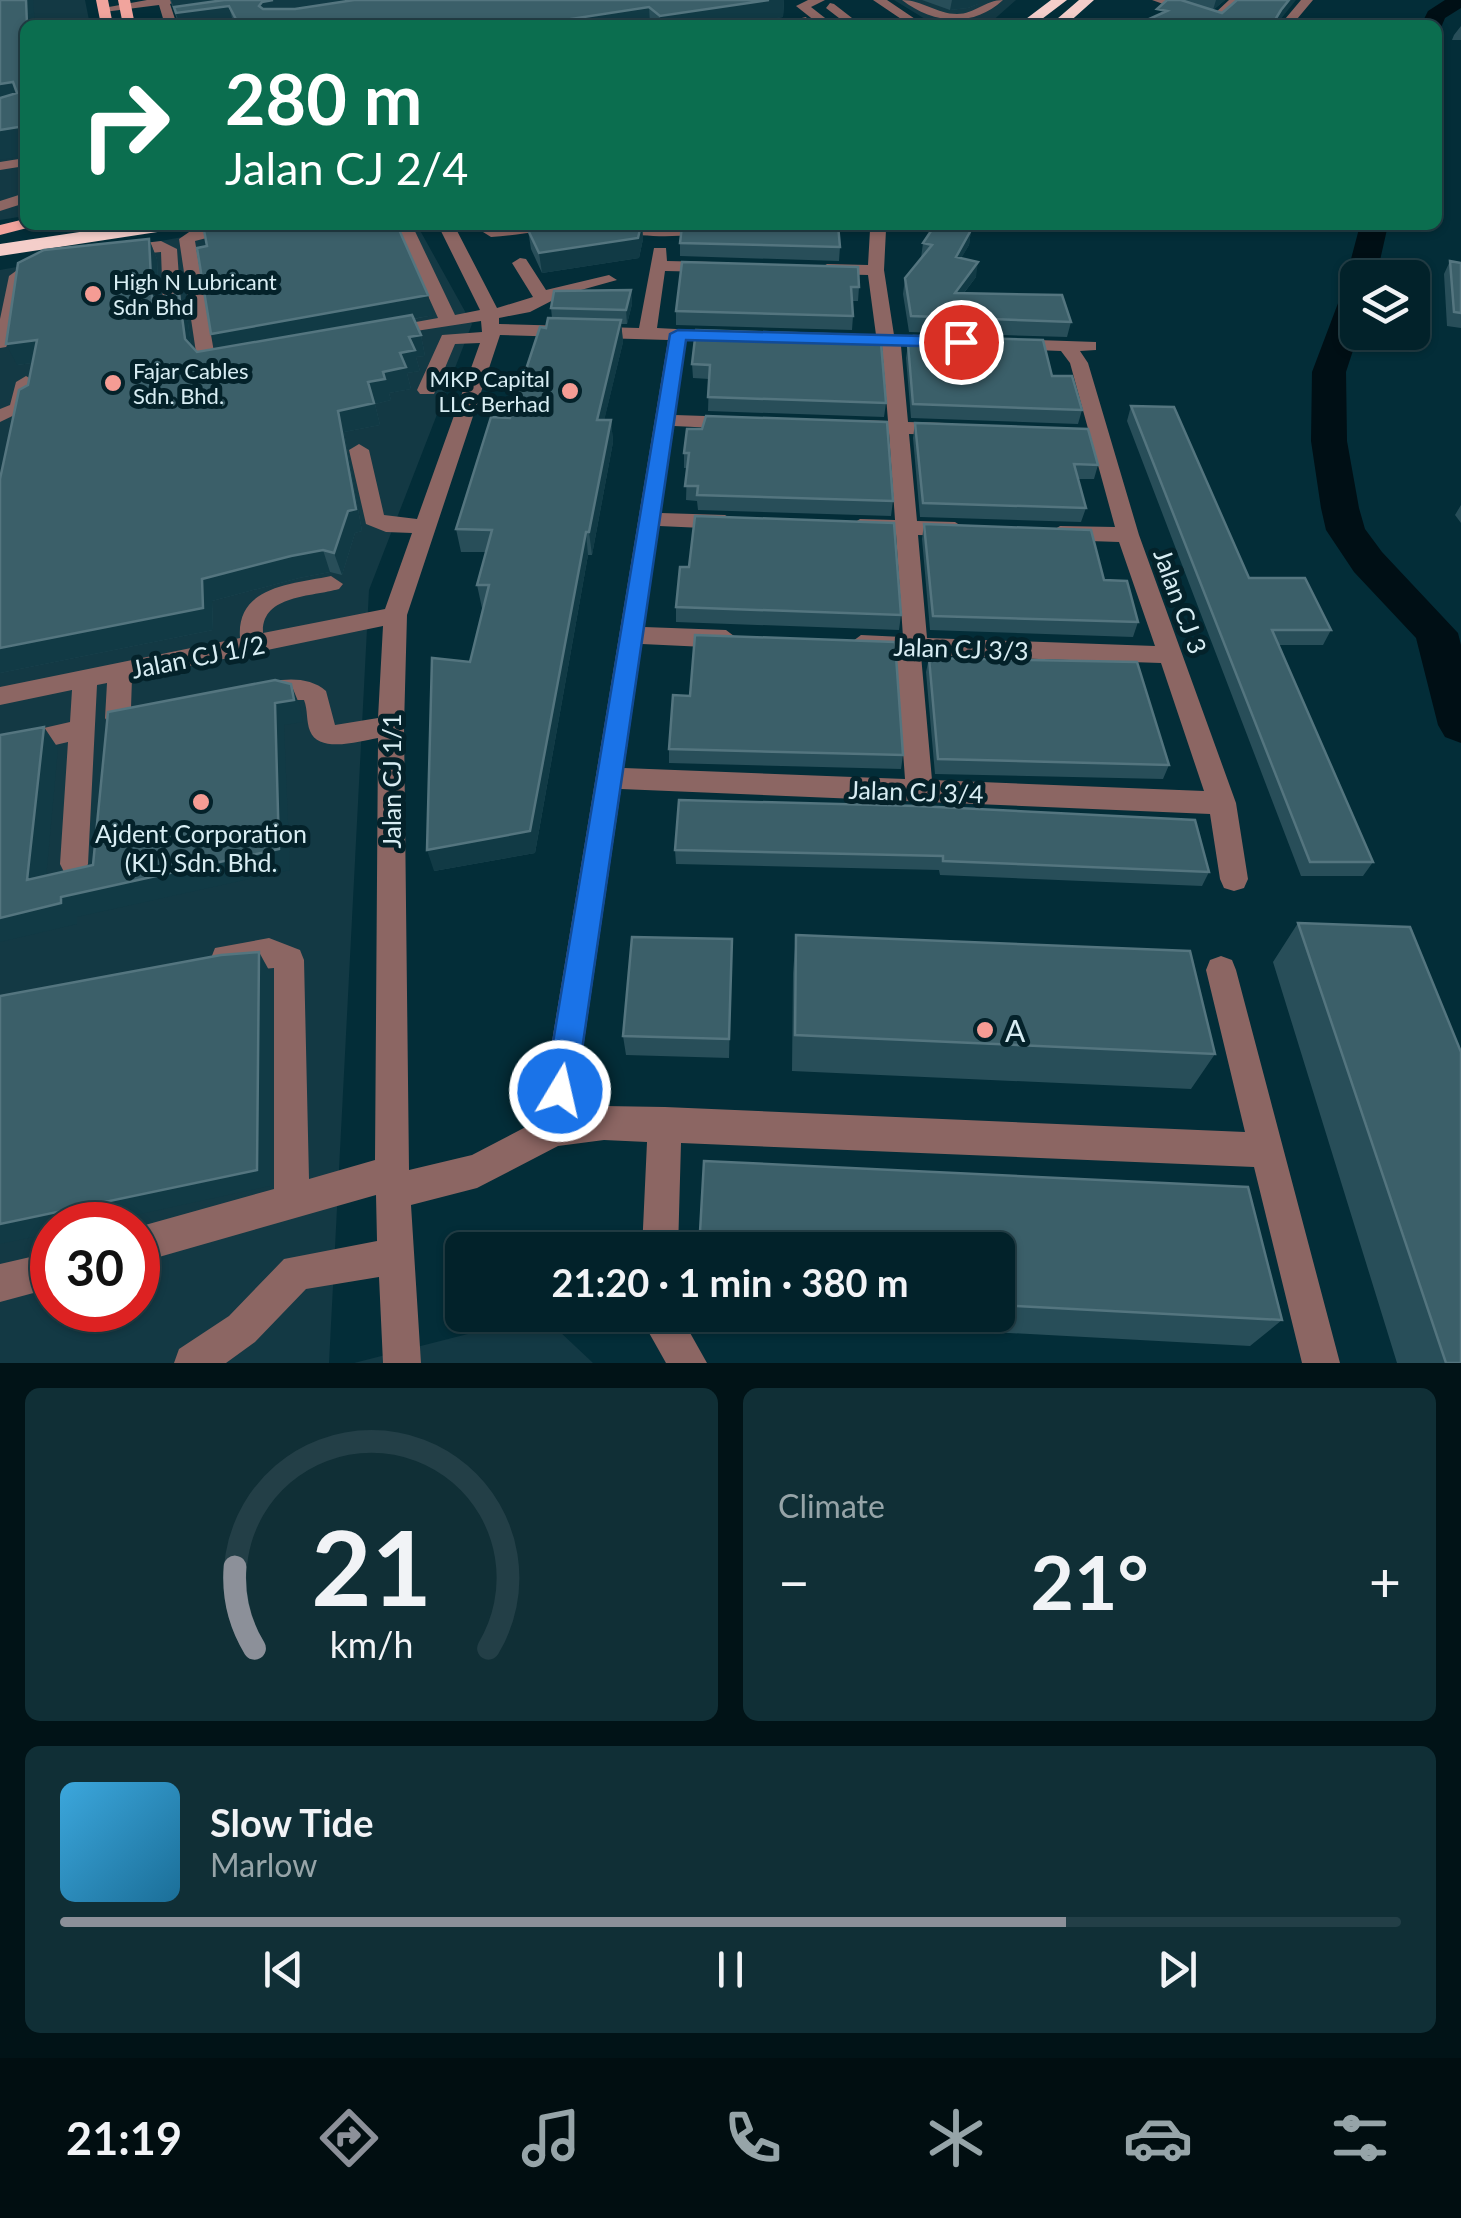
<!DOCTYPE html>
<html lang="en">
<head>
<meta charset="utf-8">
<style>
	body { margin:0; font-family:Lato,sans-serif; background:#102f36; color:#f1f3f6; height:100vh; display:flex; flex-direction:column; font-size:38px; white-space:nowrap }
	* { box-sizing:border-box; margin:0 }
	p { font-size:32px; color:#96a4a8 }
	.icon { flex:none; width:55px; height:55px; fill:none; stroke:currentColor; stroke-width:2; stroke-linecap:round; stroke-linejoin:round }
	.map { position:relative; height:1363px; overflow:hidden }
	.panel { display:flex; flex-direction:column; gap:25px; padding:25px; background:#011317; flex:1 }
	.panel>* { flex:none }
	.top-card { position:absolute; left:20px; top:20px; width:1422px; height:210px; border-radius:15px; box-shadow:0 2px 8px #0004,0 0 0 2px #233f47; background:#0b6e4f; color:#fff; overflow:hidden }
	.fabs { position:absolute; left:1340px; top:260px; display:grid; gap:20px }
	.fabs a { display:grid; place-items:center; width:90px; height:90px; border-radius:15px; background:#02222a; box-shadow:0 2px 8px #0004,0 0 0 2px #233f47; font-size:50px }
	.speed { position:absolute; left:30px; top:1202px; display:flex; gap:20px; font-size:50px; font-weight:700; text-align:center }
	.speed>* { display:grid; place-content:center; width:130px; height:130px; border-radius:50%; background:#02222a; box-shadow:0 2px 8px #0004,0 0 0 2px #233f47; line-height:1 }
	.speed .limit { border:15px solid #d22; background:#fff; color:#111 }
	.pin { position:absolute; display:grid; place-items:center; width:85px; height:85px; color:#fff; margin:-42px; border:5px solid #fff; border-radius:50%; box-shadow:0 2px 10px #0007 }
	.me { position:absolute; width:110px; margin:-55px; rotate:9deg; stroke-linejoin:round; filter:drop-shadow(0 0 8px #0008) }
	.turn { display:flex; align-items:center; gap:35px; height:210px; padding:0 40px; font-size:45px }
	.turn .icon { width:130px; height:130px; stroke-width:2.5 }
	.turn b { display:block; font-size:70px; line-height:85px }
	.big { font-size:75px; font-weight:700; line-height:1.1 }
	.panel .card { flex:1; display:flex; flex-direction:column; justify-content:center; gap:15px; min-width:0; padding:0 35px; border-radius:15px; background:#102f36 }
	.panel .dial { align-items:center; gap:0 }
	.dial svg { height:260px; overflow:visible; fill:none; stroke:#233f47; stroke-width:7; stroke-linecap:round; text-anchor:middle }
	.dial text { fill:#f1f3f6; stroke:none }
	.song { display:flex; align-items:center; gap:30px }
	.cover { width:120px; height:120px; border-radius:15px; background:linear-gradient(135deg,hsl(200 70% 55%),hsl(200 70% 35%)) }
	.played { height:10px; border-radius:5px; background:linear-gradient(90deg,#8c9099 75%,#233f47 75%) }
	.keys { display:flex; justify-content:space-around; direction:ltr }
	.heat { display:flex; justify-content:space-between; align-items:center; font-size:55px; direction:ltr }
	.panel .tiles { flex:1; display:grid; gap:25px; grid-template-columns:1fr 1fr }
	.card:last-child { grid-column:span 2 }
	.trip { position:absolute; left:445px; top:1232px; width:570px; height:100px; border-radius:15px; background:#02222a; box-shadow:0 2px 8px #0004,0 0 0 2px #233f47; font-weight:700; line-height:100px; text-align:center }
	.tab-bar { display:flex; height:160px; justify-content:space-around; align-items:center; background:#010e11; color:#96a4a8 }
	.tab-bar .icon { width:70px; height:70px }
	.tab-bar .current { color:#8c9099 }
	.tab-bar b { font-size:45px; color:#f1f3f6 }
	.map>svg:first-child { display:block }
	.built { fill:#133944; fill-rule:evenodd }
	.lines { fill:none; stroke-linecap:round; stroke-linejoin:round }
	.river { fill:#000f15; fill-rule:evenodd }
	.minor { fill:#8c6663; fill-rule:evenodd }
	.major { fill:#f1a49d; fill-rule:evenodd }
	.highway { fill:#f4ceca; fill-rule:evenodd }
	.wall { fill:#284e59 }
	.shaded-wall { fill:#113a45 }
	.building { fill:#3b5f69; stroke:#54757f; stroke-width:2.5 }
	.route { fill:#1a73e8; stroke:#114b97; stroke-width:2.5 }
	.poi-dot { fill:#f59c94; stroke:#04222a; stroke-width:4 }
	.labels { text-anchor:middle; dominant-baseline:central; stroke-width:10; stroke-linejoin:round; paint-order:stroke }
	.far-poi-label { font-size:22px; fill:#d8edf3; stroke:#04222a; text-anchor:start }
	.street-label { font-size:25px; fill:#d8edf3; stroke:#04222a }
	.poi-label { font-size:25px; fill:#d8edf3; stroke:#04222a }
	.near-poi-label { font-size:30px; fill:#d8edf3; stroke:#04222a; text-anchor:start }
</style>
</head>
<body>
<div class="map">
<svg width="1461" height="1363" viewBox="0 0 1461 1363">
	<rect width="100%" height="100%" fill="#032d38"/>
	<path class="built" d="M0 0H85L90 25H25V216L0 220Z
		M894 0H1016L990 23 925 19Z
		M249 225H417L472 324 369 590 329 1363H0V270ZM52 1225H138V1310H52Z
		M542 1315 593 1363H354Z"/>
	<g class="lines">
		<path class="river" d="M1445 0H1461V8L1445 18 1440 30 1438 25H1421L1428 11Z
			M1360 225H1388L1376 278H1358L1359 332 1346 372 1347 441 1359 508 1365 529 1382 552 1458 633 1461 645V743L1445 737 1438 725 1416 638 1354 572 1326 530 1321 508 1311 441 1312 372 1343 290 1349 283 1346 278Z"/>
		<path class="minor" d="M147 0H179L170 4 177 25H165L159 5 104 12 98 9Z
			M808 0H825L811 7 834 25H820L796 6Z
			M873 0H887L924 25H910Z
			M902 0C922 0 937 14 957 14 975 14 985 0 1003 0 973 28 933 24 902 0Z
			M1152 0H1169L1214 14 1229 0H1242L1216 23Z
			M1301 0H1313L1292 25H1280Z
			M830 3 834 4 861 25H848L826 8Z
			M806 17 810 24 772 25Z
			M25 158V166L0 170V162Z
			M25 193V203L0 211V201Z
			M218 225H257L195 241 215 358 233 360 235 364 233 368 211 371 197 359 179 239 192 230Z
			M396 225H412L455 315 480 310 438 225H454L497 308 533 297 512 263 520 258 526 259 546 290 609 275 617 280 563 295 530 312 499 318V324L639 328 654 248H666L667 261 712 262 720 267 712 272 665 271 657 328 695 330 704 335 686 340 675 415 735 417 745 423 735 429 674 426 661 513 725 515 736 522 725 529 659 526 644 627 726 630 738 639 726 648 642 644 624 768 905 779 896 654 861 653 849 644 861 635 903 637 896 534 860 533 849 526 860 519 895 520 889 433 855 432 845 426 855 420 888 421 882 346 825 344 816 339 825 334 876 335 868 275 827 274 819 269 827 264 868 265 870 230 878 225 886 230 884 270 894 335 945 337 954 342 945 347 901 346 908 422 945 423 955 429 945 435 909 434 917 521 955 522 966 529 955 536 918 535 927 638 1155 646 1119 542 1060 540 1049 533 1060 526 1115 527 1070 363 1061 351 1010 349 1001 344 1010 339 1096 342V350L1080 351 1088 363 1139 535 1236 803 1248 879 1244 888 1234 891 1224 888 1220 879 1210 814 621 789 574 1110 604 1106 665 1107 1245 1132 1206 970 1210 960 1221 956 1232 960 1236 970 1340 1363H1302L1254 1167 681 1143 678 1250H642L647 1142 604 1140 558 1146 477 1188 411 1205 421 1363H383L379 1277 306 1289 255 1342 226 1363H174L179 1349 229 1316 284 1259 377 1241 376 1195 138 1263V1227L274 1189V968L226 972 215 968 211 958 215 948 269 938 300 950 304 960 309 1179 375 1160 378 738C360 741 319 754 310 731 306 721 308 710 304 700H253L249 693 253 686C276 679 307 674 326 691L335 725 378 718 383 626 132 678 131 708 149 711 153 718 149 725H109L105 718 107 683 97 685 88 864 84 872 74 876 64 872 60 864 68 742 0 758V738L70 722 72 690 0 705V687L240 638C236 586 292 584 331 576L343 584 339 589C311 597 261 595 263 633L385 609 412 533 386 532 366 524 349 450 359 444 369 450 384 515 417 519 480 343 455 344 434 394H420L417 390 442 335 482 332 481 321 377 337V329L438 318ZM500 335 668 340 539 1120 472 1155 409 1170 404 726 407 615ZM921 655 1161 663 1204 791 932 780Z
			M519 225H715C684 247 613 230 576 229 550 229 519 235 491 237L483 232 491 227Z
			M161 241 177 249 181 306 172 311 163 306 161 252 118 256 110 251 118 246Z
			M20 268 34 272 25 279 15 334 6 347 0 348V319L9 276Z
			M26 376 36 382 29 408 0 422V409L10 405 16 382Z
			M52 1252V1288L0 1302V1264Z
			M639 1315H680L707 1363H666Z"/>
		<path class="major" d="M96 0H108L113 25H101Z
			M118 0H130L135 25H123Z
			M25 219V225L31 227 0 235V225Z"/>
		<path class="highway" d="M1051 0H1067L1034 25H1018Z
			M1079 0H1094L1066 25H1050Z
			M126 225H174L164 231 0 256V244Z"/>
	</g>
	<path class="wall" d="M170 0H784L783 17 734 25H179Z
		M922 0H978V4L968 8 950 10Z
		M1182 0H1225L1213 10Z
		M1461 26V40H1452L1454 35Z
		M535 225H642L643 239 639 258 542 273 531 249 528 230 536 228Z
		M971 230 969 245 961 258 976 277 964 293 1071 322 1067 337 909 332 903 294 905 278 921 258 923 243Z
		M149 239 157 259 159 297 187 315 191 345 197 352 433 315 414 319 421 335 425 356 416 357 420 371 407 373 411 389 389 393 391 400 375 404 380 425 344 432 362 531 355 533 342 575 330 572 299 578 212 601 213 630 0 673V479L28 385 32 363 17 365Z
		M680 243 840 247 839 261 680 256Z
		M1450 261 1461 263V328L1447 326 1444 274Z
		M682 262 859 287 858 301H852L853 316 852 330 676 325V311Z
		M631 290 632 304 627 324H621L623 342 604 420H611L613 442 592 555H588L535 853 434 871 484 608H482L477 585 486 552H461L456 529 510 418 546 328 552 318 551 308Z
		M914 336 1052 376 1082 410 1078 424 911 418 906 358 908 344H913Z
		M856 343 886 403 884 417 708 411 709 379 693 378 692 364Z
		M1131 406 1249 578 1331 630 1323 645H1278L1373 862 1363 876H1301L1127 421Z
		M915 423 1098 465 1094 479H1078L1086 508 1081 522 920 517 913 438Z
		M687 429 893 501 891 516 698 510 697 501 686 500 687 468H684V453Z
		M1461 505V523L1455 515Z
		M924 524 1104 580 1138 622 1133 637 930 630 922 539Z
		M689 567 901 615 899 630 676 622V607Z
		M929 658 1169 765 1163 779 935 774 926 672Z
		M669 749 903 755 901 769 669 763Z
		M679 800 1209 872 1202 886 940 875 939 870 676 864 675 850Z
		M1298 923 1461 1363H1397L1273 962Z
		M796 935 1215 1054 1191 1089 792 1071 793 973Z
		M732 939 729 1058 626 1055 623 1036Z
		M998 1250 1282 1320 1250 1346 698 1316 998 1315Z"/>
	<path class="shaded-wall" d="M26 0H33L35 25H27Z
		M171 0H405L267 21 229 7 234 25H180Z
		M769 0H784L783 17 734 25H660V16Z
		M952 0H978V4L968 8 950 10Z
		M1216 0H1225L1213 10Z
		M1289 0H1296L1276 25H1272L1281 10Z
		M649 7 650 25H532Z
		M13 82 24 108 0 113V84Z
		M25 126V156L0 160V130Z
		M642 225 643 239 639 258 542 273 539 253Z
		M971 230 969 245 953 272 956 257Z
		M149 239 157 259 160 318 152 298Z
		M978 262 976 277 952 308 955 293Z
		M631 290 632 304 627 324 626 310Z
		M179 294 187 315 193 360 185 339Z
		M428 295 433 315 219 355 211 334Z
		M621 320 623 342 599 442 597 420Z
		M421 335 425 356 416 357 420 371 407 373 411 389 389 393 391 400 375 404 380 425 344 432 362 531 355 533 342 575 334 553 338 411 368 382 383 372 400 353 409 337Z
		M37 340 48 361 17 365 6 344Z
		M611 420 613 442 592 555 589 532Z
		M586 532 588 555 535 853 434 871 427 850Z
		M323 550 330 572 299 578 212 601 213 630 0 673V648L202 579 291 556Z
		M291 684 300 706 303 722 284 725 290 870 77 917V924L0 942V918L61 897 275 703Z
		M44 727 58 748 44 901 27 880Z
		M259 952 270 972V1186L89 1225H52V1233L0 1244V1224Z"/>
	<path class="building" d="M0 0H26L27 25H25V126L0 130V98L17 93 13 82 0 84Z
		M224 0H273L262 2 259 6 263 9H295L354 0H769L660 16 649 7 532 25H239L229 6 176 13 174 7Z
		M1167 0H1181L1222 13 1237 0H1289L1281 10 1272 25H1136L1167 11 1157 9Z
		M203 225H397L428 295 211 334 197 248 207 246Z
		M538 225H641L638 238 539 253 528 230 539 228Z
		M684 225H838L840 247 680 243 682 226Z
		M935 225 971 230 956 257 978 262 955 293 1062 295 1071 322 911 316 905 278 932 245 923 243Z
		M149 239 152 298 179 294 185 339 197 352 412 315 421 335 409 337 415 350 400 353 406 367 383 372 385 379 368 382 374 403 338 411 356 509 348 511 334 553 323 550 291 556 202 579 203 608 0 648V479L19 390 28 385 37 340 6 344 18 263 44 250Z
		M1450 261 1461 263V313L1454 312Z
		M682 262 858 267 859 287H851L853 316 676 311Z
		M631 290 626 310 551 308 554 291Z
		M548 318 621 320 597 420H611L589 532H586L530 831 427 850 432 658 470 662 489 585H477L492 530 456 529 491 417 510 418 540 327 546 328Z
		M696 330 855 335 856 343H881L886 403 708 397 710 365 692 364Z
		M914 336 1043 340 1052 376H1072L1082 410 913 404 908 344H915Z
		M1131 406 1174 407 1249 578H1305L1331 630H1272L1373 862H1310Z
		M706 416 887 422 893 501 697 495 698 486H685L689 453H684L687 429H702Z
		M915 423 1088 429 1098 465 1074 464 1086 508 923 503Z
		M695 516 894 523 901 615 676 607 680 567H689Z
		M924 524 1091 530 1104 580 1127 581 1138 622 933 616Z
		M695 635 895 642 903 755 669 749 673 695 690 696Z
		M929 658 1137 662 1169 765 938 759Z
		M275 680 291 684 294 700 275 703 279 849 61 897V903L0 918V735L44 727 27 880 93 865 108 712Z
		M679 800 917 806 1195 820 1209 872 943 861V856L675 850Z
		M1298 923 1410 927 1461 1052V1363H1446Z
		M796 935 1190 951 1215 1054 795 1035Z
		M632 937 732 939 729 1039 623 1036Z
		M259 952 257 1170 0 1224V996L221 955Z
		M704 1161 1248 1187 1282 1320 998 1305V1250H699Z"/>
	<path class="route" d="M678 330 961 337 970 342 961 347 686 340 576 1091 571 1102 560 1106 550 1102 545 1091 670 334Z"/>
	<g class="poi-dot">
		<circle cx="93" cy="294" r="10"/>
		<circle cx="113" cy="383" r="10"/>
		<circle cx="570" cy="391" r="10"/>
		<circle cx="201" cy="802" r="10"/>
		<circle cx="985" cy="1030" r="10"/>
	</g>
	<g class="labels">
		<g class="far-poi-label">
			<text x="113" y="281">High N Lubricant<tspan x="113" dy="25">Sdn Bhd</tspan></text>
			<text x="133" y="370">Fajar Cables<tspan x="133" dy="25">Sdn. Bhd.</tspan></text>
			<text x="550" y="378" text-anchor="end">MKP Capital<tspan x="550" dy="25">LLC Berhad</tspan></text>
		</g>
		<g class="street-label">
			<text transform="translate(1181 601) rotate(70)">Jalan CJ 3</text>
			<text transform="translate(961 648) rotate(2)">Jalan CJ 3/3</text>
			<text transform="translate(198 656) rotate(-11)">Jalan CJ 1/2</text>
			<text transform="translate(391 781) rotate(-90)">Jalan CJ 1/1</text>
			<text transform="translate(916 791) rotate(2)">Jalan CJ 3/4</text>
		</g>
		<g class="poi-label">
			<text x="201" y="833">Ajdent Corporation<tspan x="201" dy="29">(KL) Sdn. Bhd.</tspan></text>
		</g>
		<g class="near-poi-label">
			<text x="1005" y="1030">A</text>
		</g>
	</g>
</svg>
<div class="fabs">
<a><svg class="icon" aria-label="layers" viewBox="0 0 24 24"><path d="M12 4l9 5-9 5-9-5zM3 14l9 5 9-5"/></svg></a>
</div>
<div class="speed"><div class="limit">30</div></div>
<div class="pin" style="left:961px;top:342px;background:#d93025"><svg class="icon" aria-label="arrive" viewBox="0 0 24 24"><path d="M6 21V4h12l-3 4 3 4H6"/></svg></div>
<svg class="me" style="left:560px;top:1091px" viewBox="-20 -20 40 40"><circle r="17" fill="#1a73e8" stroke="#fff" stroke-width="3"/><path d="M0-11L8 9 0 5-8 9z" fill="#fff"/></svg>
<div class="trip">21:20 · 1 min · 380 m</div>
<div class="top-card">
<div class="turn"><svg class="icon" aria-label="right" viewBox="0 0 24 24"><path d="M7 20v-9h11M14 6l5 5-5 5"/></svg><div><b>280 m</b>Jalan CJ 2/4</div></div>
</div>
</div>
<section class="panel">
<div class="tiles">
<div class="card dial"><svg viewBox="0 0 100 80">
<path d="M14 69A42 42 0 1 1 86 69"/>
<path d="M14 69A42 42 0 0 1 8 44" stroke="#8c9099"/>
<text x="50" y="56" font-size="32" font-weight="700">21</text>
<text x="50" y="72" font-size="11">km/h</text>
</svg></div>
<div class="card"><p>Climate</p>
<div class="heat"><a>−</a><b class="big">21°</b><a>+</a></div>
</div>
<div class="card">
<div class="song"><i class="cover"></i><div><b>Slow Tide</b><p>Marlow</p></div></div>
<div class="played"></div>
<div class="keys"><svg class="icon" aria-label="previous" viewBox="0 0 24 24"><path d="M18 5L8 12l10 7zM5 5v14"/></svg><svg class="icon" aria-label="pause" viewBox="0 0 24 24"><path d="M8 5v14M16 5v14"/></svg><svg class="icon" aria-label="next" viewBox="0 0 24 24"><path d="M6 5l10 7-10 7zM19 5v14"/></svg></div>
</div>
</div>
</section>
<nav class="tab-bar">
<b>21:19</b>
<svg class="icon current" aria-label="directions" viewBox="0 0 24 24"><path d="M12 3l9 9-9 9-9-9zM9 14v-3h6M13 9l2 2-2 2"/></svg>
<svg class="icon" aria-label="music" viewBox="0 0 24 24"><path d="M9 18V5l10-2v13"/><circle cx="6" cy="18" r="3"/><circle cx="16" cy="16" r="3"/></svg>
<svg class="icon" aria-label="phone" viewBox="0 0 24 24"><path d="M5 4h4l2 5-3 2q2 4 5 5l2-3 5 2v4C11 20 4 13 5 4z"/></svg>
<svg class="icon" aria-label="climate" viewBox="0 0 24 24"><path d="M12 3v18M4 7l16 10M4 17L20 7"/></svg>
<svg class="icon" aria-label="car" viewBox="0 0 24 24"><path d="M5 17H2v-5l4-1 3-4h7l3 4 3 1v5h-3M9 17h6M6 11h13"/><circle cx="7" cy="17" r="2"/><circle cx="17" cy="17" r="2"/></svg>
<svg class="icon" aria-label="filters" viewBox="0 0 24 24"><path d="M4 7h16M4 17h16"/><circle cx="9" cy="7" r="2"/><circle cx="15" cy="17" r="2"/></svg>
</nav>
</body>
</html>
